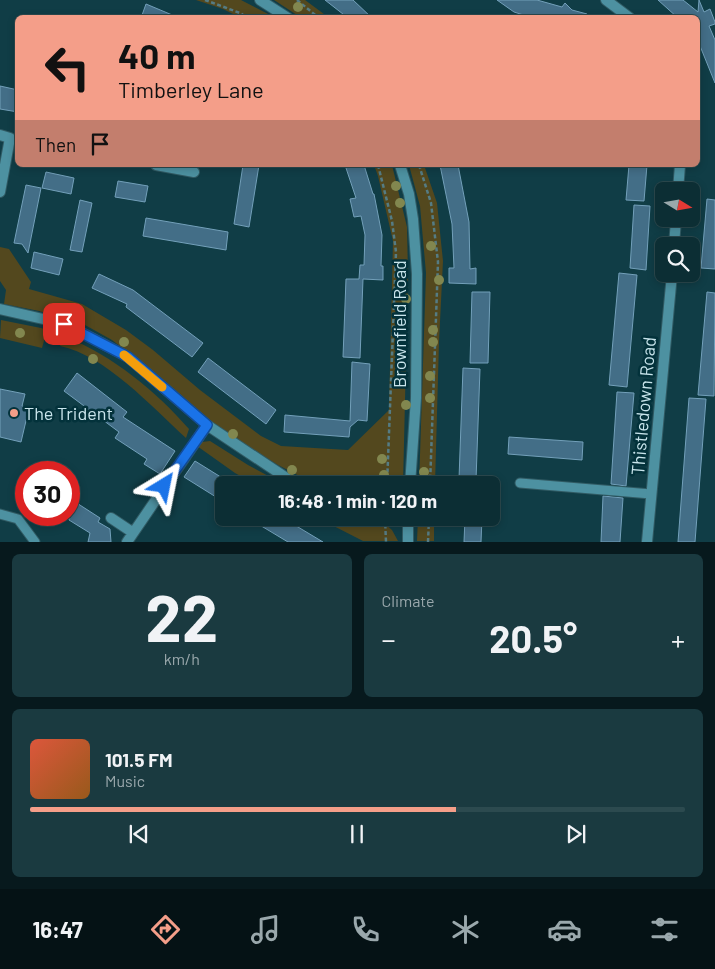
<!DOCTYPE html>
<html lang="en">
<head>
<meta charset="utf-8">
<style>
	body { margin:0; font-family:Barlow,sans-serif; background:#1a3a40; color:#f1f3f6; height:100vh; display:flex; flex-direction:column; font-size:19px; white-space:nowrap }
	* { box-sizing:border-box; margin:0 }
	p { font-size:16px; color:#9aa8ac }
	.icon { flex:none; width:28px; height:28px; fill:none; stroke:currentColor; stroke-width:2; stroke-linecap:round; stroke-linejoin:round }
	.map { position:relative; height:542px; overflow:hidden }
	.panel { display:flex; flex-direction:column; gap:12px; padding:12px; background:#07191d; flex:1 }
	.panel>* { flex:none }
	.top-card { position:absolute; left:15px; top:15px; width:685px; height:152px; border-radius:8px; box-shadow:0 2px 8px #0003,0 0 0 1px #2c4a4f; background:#f49e89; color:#111; overflow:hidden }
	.needle { width:32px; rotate:101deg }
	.controls { position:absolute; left:655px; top:182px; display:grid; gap:10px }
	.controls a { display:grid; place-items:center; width:45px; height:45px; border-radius:8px; background:#0c2e34; box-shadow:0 2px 8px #0003,0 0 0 1px #2c4a4f; font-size:25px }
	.speed { position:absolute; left:15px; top:461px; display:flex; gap:10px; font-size:25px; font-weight:700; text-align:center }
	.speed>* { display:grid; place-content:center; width:65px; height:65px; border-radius:50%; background:#0c2e34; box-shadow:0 2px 8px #0003,0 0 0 1px #2c4a4f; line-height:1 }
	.speed .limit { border:8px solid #d22; background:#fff; color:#111 }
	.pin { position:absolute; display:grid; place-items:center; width:42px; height:42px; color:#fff; margin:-21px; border-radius:10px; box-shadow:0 2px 8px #0006 }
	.me { position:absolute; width:55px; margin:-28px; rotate:35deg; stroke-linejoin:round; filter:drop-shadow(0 0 4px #0008) }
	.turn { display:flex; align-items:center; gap:18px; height:105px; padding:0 20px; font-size:22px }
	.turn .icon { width:65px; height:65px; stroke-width:2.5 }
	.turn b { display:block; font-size:35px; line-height:42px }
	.then { display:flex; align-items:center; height:48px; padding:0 20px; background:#0003; gap:10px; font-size:19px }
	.big { font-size:38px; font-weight:700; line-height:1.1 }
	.panel .card { flex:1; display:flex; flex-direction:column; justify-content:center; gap:8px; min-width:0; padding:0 18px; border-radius:8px; background:#1a3a40 }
	.panel .dial { align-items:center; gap:0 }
	.dial b { font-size:65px; line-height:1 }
	.song { display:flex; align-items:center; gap:15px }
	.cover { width:60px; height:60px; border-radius:8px; background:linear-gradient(135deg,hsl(10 70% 55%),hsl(30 70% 35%)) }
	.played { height:5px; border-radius:2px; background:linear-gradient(90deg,#f49e89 65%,#2c4a4f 65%) }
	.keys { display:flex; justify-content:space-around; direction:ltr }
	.heat { display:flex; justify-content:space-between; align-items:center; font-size:28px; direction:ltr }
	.panel .tiles { flex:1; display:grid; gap:12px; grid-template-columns:1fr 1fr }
	.card:last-child { grid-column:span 2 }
	.trip { position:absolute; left:215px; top:476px; width:285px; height:50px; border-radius:8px; background:#0c2e34; box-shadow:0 2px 8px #0003,0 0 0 1px #2c4a4f; font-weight:700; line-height:50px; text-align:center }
	.tab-bar { display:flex; height:80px; justify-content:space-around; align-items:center; background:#051215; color:#9aa8ac }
	.tab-bar .icon { width:35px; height:35px }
	.tab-bar .selected { color:#f49e89 }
	.tab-bar b { font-size:22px; color:#f1f3f6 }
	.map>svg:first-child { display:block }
	.green { fill:#53481e }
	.building { fill:#436e87; stroke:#73a0ba }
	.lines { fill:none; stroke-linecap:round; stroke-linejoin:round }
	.lane-casing { stroke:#315b64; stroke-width:11 }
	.street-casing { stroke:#315b64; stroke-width:12 }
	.path { stroke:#557c84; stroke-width:2.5; stroke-dasharray:4 2.5; stroke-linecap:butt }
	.lane { stroke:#4d91a1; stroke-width:9 }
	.street { stroke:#4d91a1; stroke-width:10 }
	.tree { fill:#82874f }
	.route-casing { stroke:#114b97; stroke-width:12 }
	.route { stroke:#1a73e8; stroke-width:9 }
	.slow { stroke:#f59e0b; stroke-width:9 }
	.poi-dot { fill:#f49e89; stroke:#03323b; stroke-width:2 }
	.labels { text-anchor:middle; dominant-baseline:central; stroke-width:5; stroke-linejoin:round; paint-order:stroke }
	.street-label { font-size:18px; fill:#c9e5ec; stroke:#03323b }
	.poi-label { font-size:18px; fill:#c9e5ec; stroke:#03323b; text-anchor:start }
</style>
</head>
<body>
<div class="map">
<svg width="715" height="542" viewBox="0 0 715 542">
	<rect width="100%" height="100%" fill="#103d46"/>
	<path class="green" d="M196 0H241L274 17H239L223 9Z
		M274 0H305L328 17H300Z
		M374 165H392L407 227 408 274 403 485H317L278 465 234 438 197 411 152 371 112 340 85 325 39 311 4 304 6 290 0 281V247L9 249 31 282 29 289 82 304 126 330 153 350 200 390 261 436 281 446 348 450 389 410 393 241 378 176Z
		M409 165H424L437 203 443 261 439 342 435 485H419L426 273 420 206Z
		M1 320 41 328 47 330 42 348 0 338Z
		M66 337C113 356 156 391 189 429L186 438C152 407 105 355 60 346L63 338Z
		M210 441 248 465 285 485H257L235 473 197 446 202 442Z
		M318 518H347L384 523 392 530 398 541H363Z
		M418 518H434V541H417Z"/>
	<path class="building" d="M325 0H353L372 18H348Z
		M497 0H537L562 7 565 3 572 10 587 14V18H533L514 12Z
		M658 0H683L698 12 699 0 704 12 710 9 715 22V24L709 26 715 40V83L698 41V18H678Z
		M146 4 177 17V18H141Z
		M0 86 18 90V112L0 109Z
		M243 165H259L249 227 234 224Z
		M345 165H364L373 194H374L382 235 381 266H383V280L363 279 360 358 343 357 346 279H359L360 265H364L365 235 361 216 354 217 350 199 356 198Z
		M440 165H458L469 222 470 269 476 268V284L449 283V268H454L452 224Z
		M629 165H647L644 201 626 200Z
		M46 172 74 178 71 194 42 188Z
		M118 181 148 186 145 202 115 197Z
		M26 185 41 188 28 253 22 244 14 243Z
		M707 199 715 200V269L701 268Z
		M80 200 92 203 82 252 70 250Z
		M634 205 650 206 646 270 630 268Z
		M146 218 228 232 226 250 143 236Z
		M34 252 63 259 59 275 31 268Z
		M619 273 637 275 627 387 609 385Z
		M99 274 133 290 203 343 192 357 126 307 127 304 92 288Z
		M472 292H490L488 363H470Z
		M707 292 715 293 714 396 698 395Z
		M208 358 276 410 266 424 198 372Z
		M352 362 370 364 367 421 358 420 350 427 349 437 284 432 285 415 350 421Z
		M463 368 480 369 476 480 459 479Z
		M77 373 127 412 123 417 175 451 160 474 144 464 147 459 115 438 119 432 64 391Z
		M0 389 25 394 22 406 29 408 21 442 0 437Z
		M617 392 634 393 626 486 611 484Z
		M689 398 706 399 695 542H678Z
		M509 437 583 442 582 460 508 454Z
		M195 461 224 479V502L184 477Z
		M603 496 623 498 620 542H601Z
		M69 498 100 518 98 522 110 529 111 542H88L90 533 69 520Z
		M248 518H283L323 542H288Z
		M465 518H482L481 542H464Z"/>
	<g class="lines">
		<defs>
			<path id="lane" d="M520 483 651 494
				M0 514 18 519 35 542"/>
			<path id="street" d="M260 0 288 18
				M606 0 630 18
				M0 135 10 138 0 192
				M156 165 194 172
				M400 165 409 194 413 219 417 274 416 398 410 485
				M678 191 680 165
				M674 246 676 219
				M0 309 65 324 128 357 207 425 297 485
				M111 518 132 532
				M408 518V542
				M127 542 207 425
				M647 542 672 274"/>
		</defs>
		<use href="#lane" class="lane-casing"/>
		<use href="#street" class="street-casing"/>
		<path class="path" d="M205 0 240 13 248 18
			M297 0 319 18
			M378 165 392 221 396 252 387 485
			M419 165 431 203 438 262 430 485
			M385 518 386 542
			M428 542 429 518"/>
		<use href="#lane" class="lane"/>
		<use href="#street" class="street"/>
	</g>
	<g class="tree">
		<circle cx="298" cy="7" r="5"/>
		<circle cx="396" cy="186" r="5"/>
		<circle cx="400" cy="203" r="5"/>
		<circle cx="431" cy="246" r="5"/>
		<circle cx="439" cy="280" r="5"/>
		<circle cx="406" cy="299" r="5"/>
		<circle cx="54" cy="311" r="5"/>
		<circle cx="433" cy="330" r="5"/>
		<circle cx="20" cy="333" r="5"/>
		<circle cx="124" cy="342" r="5"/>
		<circle cx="433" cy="342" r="5"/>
		<circle cx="93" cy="359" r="5"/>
		<circle cx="430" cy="376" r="5"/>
		<circle cx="430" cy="398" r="5"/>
		<circle cx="406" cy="405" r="5"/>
		<circle cx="233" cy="434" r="5"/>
		<circle cx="382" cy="459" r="5"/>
		<circle cx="292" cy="470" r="5"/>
		<circle cx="424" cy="472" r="5"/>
		<circle cx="384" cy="475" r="5"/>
	</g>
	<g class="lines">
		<defs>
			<path id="route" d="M64 324 128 357 207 425 164 486"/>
		</defs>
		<use href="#route" class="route-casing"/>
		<use href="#route" class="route"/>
		<path class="slow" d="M124 355 162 387"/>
	</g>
	<circle class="poi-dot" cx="14" cy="413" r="5"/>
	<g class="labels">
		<g class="street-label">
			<text transform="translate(399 324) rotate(-90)">Brownfield Road</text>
			<text transform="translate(643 406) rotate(-85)">Thistledown Road</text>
		</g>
		<g class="poi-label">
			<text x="24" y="413">The Trident</text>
		</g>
	</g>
</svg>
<div class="controls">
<a><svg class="needle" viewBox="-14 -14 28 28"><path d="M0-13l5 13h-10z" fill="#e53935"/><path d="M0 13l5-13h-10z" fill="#9aa8ac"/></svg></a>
<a><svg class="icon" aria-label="search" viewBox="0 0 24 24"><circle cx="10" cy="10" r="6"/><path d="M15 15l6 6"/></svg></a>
</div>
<div class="speed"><div class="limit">30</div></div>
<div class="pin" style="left:64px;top:324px;background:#d93025"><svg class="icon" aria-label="arrive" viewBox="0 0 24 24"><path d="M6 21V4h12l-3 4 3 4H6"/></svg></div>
<svg class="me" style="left:164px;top:486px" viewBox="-20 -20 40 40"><path d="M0-17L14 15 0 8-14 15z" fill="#1a73e8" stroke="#fff" stroke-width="4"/></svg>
<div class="trip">16:48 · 1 min · 120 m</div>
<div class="top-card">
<div class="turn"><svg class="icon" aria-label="left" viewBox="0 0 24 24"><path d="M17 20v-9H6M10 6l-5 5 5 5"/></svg><div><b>40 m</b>Timberley Lane</div></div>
<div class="then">Then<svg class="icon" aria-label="arrive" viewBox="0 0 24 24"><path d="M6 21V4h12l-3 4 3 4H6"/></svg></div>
</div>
</div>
<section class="panel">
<div class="tiles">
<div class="card dial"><b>22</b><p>km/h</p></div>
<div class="card"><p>Climate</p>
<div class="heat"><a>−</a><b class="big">20.5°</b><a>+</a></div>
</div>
<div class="card">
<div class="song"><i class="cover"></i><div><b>101.5 FM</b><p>Music</p></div></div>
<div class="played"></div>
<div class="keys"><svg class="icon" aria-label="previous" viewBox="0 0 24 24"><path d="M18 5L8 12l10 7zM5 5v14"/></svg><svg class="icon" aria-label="pause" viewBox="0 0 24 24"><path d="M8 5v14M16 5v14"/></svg><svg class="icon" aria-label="next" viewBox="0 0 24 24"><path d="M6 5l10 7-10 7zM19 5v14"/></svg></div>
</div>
</div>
</section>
<nav class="tab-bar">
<b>16:47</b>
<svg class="icon selected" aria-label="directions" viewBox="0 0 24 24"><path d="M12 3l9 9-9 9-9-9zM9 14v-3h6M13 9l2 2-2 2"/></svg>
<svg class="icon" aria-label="music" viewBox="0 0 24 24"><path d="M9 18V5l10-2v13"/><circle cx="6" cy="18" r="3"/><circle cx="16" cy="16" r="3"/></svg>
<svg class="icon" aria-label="phone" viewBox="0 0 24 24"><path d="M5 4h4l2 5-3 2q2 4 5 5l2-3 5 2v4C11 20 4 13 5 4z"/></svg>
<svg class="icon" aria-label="climate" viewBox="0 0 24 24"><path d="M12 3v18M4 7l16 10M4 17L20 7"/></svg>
<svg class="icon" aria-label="car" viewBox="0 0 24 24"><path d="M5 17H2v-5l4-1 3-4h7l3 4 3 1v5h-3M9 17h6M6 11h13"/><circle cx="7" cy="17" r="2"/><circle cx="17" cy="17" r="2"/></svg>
<svg class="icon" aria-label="filters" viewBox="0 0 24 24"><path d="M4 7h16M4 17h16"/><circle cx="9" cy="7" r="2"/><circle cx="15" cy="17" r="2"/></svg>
</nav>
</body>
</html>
